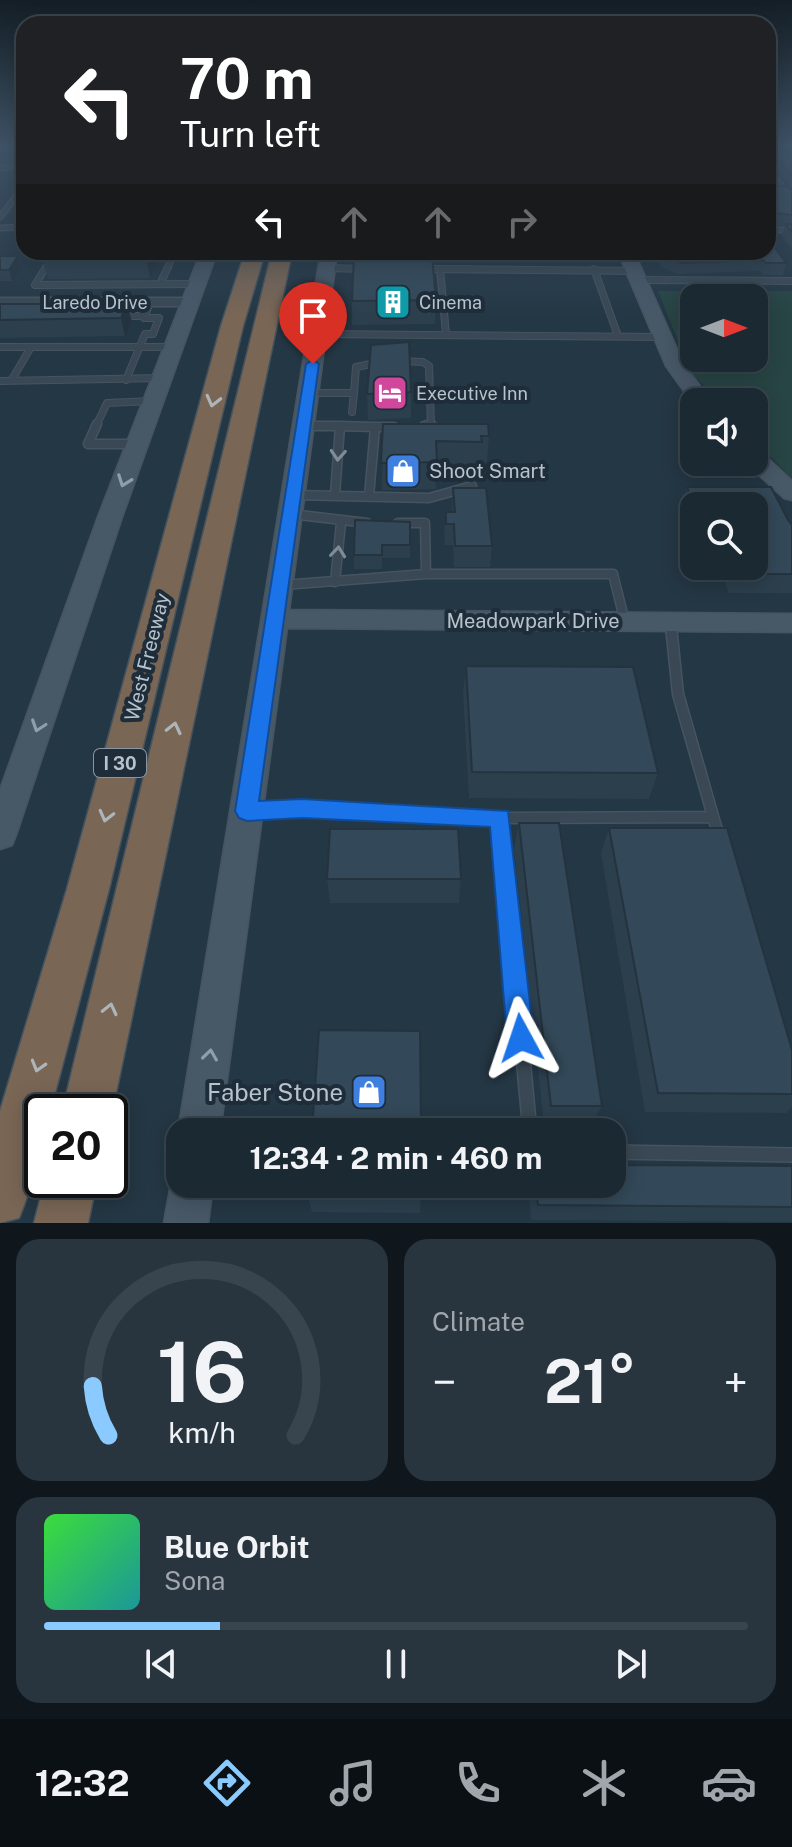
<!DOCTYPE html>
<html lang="en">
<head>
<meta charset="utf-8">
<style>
	body { margin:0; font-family:"Public Sans",sans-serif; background:#28353f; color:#f1f3f6; height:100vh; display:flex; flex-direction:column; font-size:30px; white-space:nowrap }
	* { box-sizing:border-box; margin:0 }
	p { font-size:26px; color:#a0a6ac }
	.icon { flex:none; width:44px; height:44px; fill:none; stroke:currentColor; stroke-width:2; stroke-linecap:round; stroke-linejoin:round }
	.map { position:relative; height:1223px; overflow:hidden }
	.sheet { display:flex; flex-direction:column; gap:16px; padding:16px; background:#0f171c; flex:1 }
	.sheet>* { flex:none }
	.top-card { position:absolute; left:16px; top:16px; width:760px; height:244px; border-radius:24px; box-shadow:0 4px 20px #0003,0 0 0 2px #39454e; background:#202124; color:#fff; overflow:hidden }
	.needle { width:52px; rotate:90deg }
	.buttons { position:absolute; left:680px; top:284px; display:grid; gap:16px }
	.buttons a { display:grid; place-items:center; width:88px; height:88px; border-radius:16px; background:#1b2933; box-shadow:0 4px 20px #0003,0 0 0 2px #39454e; font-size:40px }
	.speed { position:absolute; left:24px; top:1094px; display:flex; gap:16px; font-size:40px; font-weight:700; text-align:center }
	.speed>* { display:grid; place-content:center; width:104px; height:104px; border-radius:50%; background:#1b2933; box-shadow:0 4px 20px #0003,0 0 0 2px #39454e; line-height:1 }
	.speed .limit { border:4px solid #111; border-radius:12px; background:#fff; color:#111 }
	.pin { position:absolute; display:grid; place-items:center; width:68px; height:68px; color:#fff; margin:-82px -34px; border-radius:50% 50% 50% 0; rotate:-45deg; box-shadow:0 0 8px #0007 }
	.pin .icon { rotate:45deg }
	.me { position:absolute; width:88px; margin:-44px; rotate:355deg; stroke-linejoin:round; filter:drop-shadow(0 0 6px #0008) }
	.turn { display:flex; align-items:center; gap:28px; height:168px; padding:0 32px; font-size:36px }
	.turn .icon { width:104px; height:104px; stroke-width:2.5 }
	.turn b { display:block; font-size:56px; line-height:68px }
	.lanes { display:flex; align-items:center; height:76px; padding:0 32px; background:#0003; justify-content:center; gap:40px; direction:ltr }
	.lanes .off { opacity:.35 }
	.big { font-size:60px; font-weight:700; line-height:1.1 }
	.sheet .card { flex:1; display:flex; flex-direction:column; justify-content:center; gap:12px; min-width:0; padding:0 28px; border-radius:24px; background:#28353f }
	.sheet .dial { align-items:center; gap:0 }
	.dial svg { height:208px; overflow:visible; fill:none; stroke:#39454e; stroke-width:7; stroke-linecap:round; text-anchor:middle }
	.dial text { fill:#f1f3f6; stroke:none }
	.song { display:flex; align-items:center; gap:24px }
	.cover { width:96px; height:96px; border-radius:12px; background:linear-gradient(135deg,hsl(120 70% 55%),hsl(180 70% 35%)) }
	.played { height:8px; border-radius:4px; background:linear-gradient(90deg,#8acaff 25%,#39454e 25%) }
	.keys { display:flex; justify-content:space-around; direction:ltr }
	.heat { display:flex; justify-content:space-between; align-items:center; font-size:44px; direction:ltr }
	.sheet .tiles { flex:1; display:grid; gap:16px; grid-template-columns:1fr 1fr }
	.card:last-child { grid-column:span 2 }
	.trip { position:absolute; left:166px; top:1118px; width:460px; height:80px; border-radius:24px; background:#1b2933; box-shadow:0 4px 20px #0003,0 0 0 2px #39454e; font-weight:700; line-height:80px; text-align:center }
	.tabs { display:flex; height:128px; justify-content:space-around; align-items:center; background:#0b1014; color:#a0a6ac }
	.tabs .icon { width:56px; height:56px }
	.tabs .current { color:#8acaff }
	.tabs b { font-size:36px; color:#f1f3f6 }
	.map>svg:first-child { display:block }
	.green { fill:#274544; fill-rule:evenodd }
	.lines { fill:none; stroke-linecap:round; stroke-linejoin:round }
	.lane-far4-casing { stroke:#465460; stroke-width:7 }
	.lane-far3-casing { stroke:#465460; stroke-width:8 }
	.lane-far2-casing { stroke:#465460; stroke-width:11 }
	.lane-far1-casing { stroke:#465460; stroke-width:13 }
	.lane-casing { stroke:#465460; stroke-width:16 }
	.street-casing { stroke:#465460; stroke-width:3 }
	.secondary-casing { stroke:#465460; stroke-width:3 }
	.highway-casing { stroke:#44535e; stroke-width:3 }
	.lane-far4 { stroke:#394854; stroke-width:5 }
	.lane-far3 { stroke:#394854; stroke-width:6 }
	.lane-far2 { stroke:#394854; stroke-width:8 }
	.lane-far1 { stroke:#394854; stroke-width:10 }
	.lane { stroke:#394854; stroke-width:13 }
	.street { fill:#394854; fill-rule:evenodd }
	.secondary { fill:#475867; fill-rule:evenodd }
	.highway { fill:#7a6655; fill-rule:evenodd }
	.wall { fill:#2c3f4d; fill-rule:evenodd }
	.shaded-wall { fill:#24333e }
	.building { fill:#334959; stroke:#24333e; stroke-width:2 }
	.oneway { stroke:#adb5bb }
	.oneway2 { stroke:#7e8c97 }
	.oneway3 { stroke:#8f9ea9 }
	.route { fill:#1a73e8; stroke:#114b97; stroke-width:2 }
	.labels { text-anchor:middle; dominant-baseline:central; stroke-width:8; stroke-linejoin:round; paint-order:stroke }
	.far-street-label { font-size:18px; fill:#b6c3cd; stroke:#1e2d39 }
	.far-poi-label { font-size:18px; fill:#b6c3cd; stroke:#1e2d39; text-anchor:start }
	.shield { fill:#1e2d39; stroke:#8896a1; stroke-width:2 }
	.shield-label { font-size:18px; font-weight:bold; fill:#b6c3cd }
	.poi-label { font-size:20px; fill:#b6c3cd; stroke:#1e2d39; text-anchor:start }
	.street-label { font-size:20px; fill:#b6c3cd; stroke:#1e2d39 }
	.near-poi-label { font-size:24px; fill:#b6c3cd; stroke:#1e2d39; text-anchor:end }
</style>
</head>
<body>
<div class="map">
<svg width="792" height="1223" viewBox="0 0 792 1223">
	<rect width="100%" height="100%" fill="#243744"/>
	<path class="green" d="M658 291H792V479L754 439V402H719L690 371ZM694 298H754V358H694Z"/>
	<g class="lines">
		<defs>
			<path id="lane-far4" d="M0 168 10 167
				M768 169 792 199
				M0 217 24 186
				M0 228 24 227
				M768 230H792
				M449 252H626
				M327 268 364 269
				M45 269 56 252
				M167 269 175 252
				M422 269H471"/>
			<path id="lane-far3" d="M46 267 35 285 197 284
				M327 268 364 269
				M422 269 635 271
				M440 269 446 334
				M594 269 618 336
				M639 280 792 281
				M160 284 168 267
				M120 316H145
				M317 334 663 337
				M0 347H173
				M399 361 423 362 429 366 431 426H424
				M126 380 145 334H153L159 318H144L150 302
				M0 381 162 378
				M11 381 31 347
				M309 393H354L356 367 380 362
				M352 412 354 393
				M96 426 107 403 153 401
				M304 426H340
				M340 426H349"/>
			<path id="lane-far2" d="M97 424 88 444H136
				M304 426H340
				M424 426 431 424
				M375 427H394
				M293 495 429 498 472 486
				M335 495 340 426 375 427 369 497
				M291 514 367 523
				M426 574H613L625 622
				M335 582 341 523
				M283 585 426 574 425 523H398
				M671 622 672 628"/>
			<path id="lane-far1" d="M671 626 678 694 719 837
				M251 811 302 809 500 818 507 889
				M500 818 713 817"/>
			<path id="lane" d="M507 887 530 1132
				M612 1152 792 1155"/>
			<path id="street" d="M0 298H190L196 302 190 306H0Z"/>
			<path id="secondary" d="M201 252H217L122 517 16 835 12 845 0 849V790L98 517Z
				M321 252H337L289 610 792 614V632L287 628 220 1132H180V1136L178 1132Z
				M618 252H634L684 365 712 402H694V405L666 366Z
				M754 452 762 453 792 481V500L784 498 746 463 754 462Z
				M180 1168V1184H213L208 1223H164L171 1184Z"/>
			<path id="highway" d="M245 252H265L243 326 109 889 50 1112H42C42 1149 33 1184 19 1218L0 1223V1111L67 889 221 326Z
				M272 252H292L112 1112 110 1117V1112H62Z
				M45 1180H97L88 1223H34Z"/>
		</defs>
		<use href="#lane-far4" class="lane-far4-casing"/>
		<use href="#lane-far3" class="lane-far3-casing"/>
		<use href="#lane-far2" class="lane-far2-casing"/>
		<use href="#lane-far1" class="lane-far1-casing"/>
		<use href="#lane" class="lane-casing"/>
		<use href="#street" class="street-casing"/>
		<use href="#secondary" class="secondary-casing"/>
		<use href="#highway" class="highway-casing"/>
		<use href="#lane-far4" class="lane-far4"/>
		<use href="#lane-far3" class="lane-far3"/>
		<use href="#lane-far2" class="lane-far2"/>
		<use href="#lane-far1" class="lane-far1"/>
		<use href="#lane" class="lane"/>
		<use href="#street" class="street"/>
		<use href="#secondary" class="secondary"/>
		<use href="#highway" class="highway"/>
	</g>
	<path class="wall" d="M20 147 23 157 19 162H1L0 149Z
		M768 147 792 150 781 151H792V249L782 236 785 226 774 224 768 217ZM769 165H772L791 189 774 185Z
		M163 252 150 278 48 279 42 258Z
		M653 252H768L786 263 783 275H762L760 271 679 274 661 267Z
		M0 256H18L22 268 12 281H0Z
		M436 300 435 324 352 325V301Z
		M0 304H127L132 322 125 336 0 338Z
		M411 392V418L368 420 367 394Z
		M383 424 489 436 487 462H480V468H436V489L382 490Z
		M687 487H771L788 520 792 525V593H729L718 566H754V506H694V519H687L682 505Z
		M453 488 492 546 490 567H454L453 545H445L444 532 446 512H452Z
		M410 522V558H382V569H354V555Z
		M466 666 658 773 649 799 469 798 463 693Z
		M519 823 602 1106 592 1124H544L514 848Z
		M609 828 792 1050V1107L786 1113 645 1112 601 853Z
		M327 879H461L459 903H330Z
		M792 1166V1222L531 1220 528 1184H612Z
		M308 1197 421 1198 420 1213 312 1212Z"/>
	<path class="shaded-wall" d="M20 147 23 157 19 162 16 152Z
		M768 147H792V150L768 152Z
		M777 175 774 186 768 187V177Z
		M149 252H163L150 278 146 257Z
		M18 256 22 268 12 281 9 270Z
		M127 304 132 322 125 336 121 318Z"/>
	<path class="building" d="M1 147H20L16 152H0Z
		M768 150 771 151H792V176L775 155H768Z
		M768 164 777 175 768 177Z
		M768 185 786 186 792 190V215L777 213 768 202Z
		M786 224H792V233Z
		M768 238 786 263H765L763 260 682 263 663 256 661 252H768Z
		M46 252H149L146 257 42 258Z
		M0 256H18L9 270H0Z
		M354 256H432L436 300 352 301Z
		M0 304H127L121 318 0 320Z
		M409 342 411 392 367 394 371 345Z
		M383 424H488L489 436H481L482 442 436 441 437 462 381 463Z
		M687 487H771L788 520 792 525V574H736L732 566H754V506H708L706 500H692Z
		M453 488H486L492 546H455L454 524H446V512H455Z
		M355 520 410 522V545H382V555H354Z
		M466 666 633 667 658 773 472 772Z
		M519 823H559L602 1106H551Z
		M609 828H727L792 1050V1094L658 1093Z
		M330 829H458L461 879H327Z
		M319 1030 420 1031 421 1132H312Z
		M612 1165 792 1166V1207L538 1205 536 1184H612Z
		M309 1184H421V1198L308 1197Z"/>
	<defs><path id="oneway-chevron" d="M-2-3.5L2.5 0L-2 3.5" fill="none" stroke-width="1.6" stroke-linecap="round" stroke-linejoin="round" transform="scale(2)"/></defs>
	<g class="oneway">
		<use href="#oneway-chevron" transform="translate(213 401) rotate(104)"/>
		<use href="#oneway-chevron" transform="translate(174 728) rotate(-77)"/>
		<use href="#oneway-chevron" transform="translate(106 816) rotate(104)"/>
		<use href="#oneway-chevron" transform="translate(110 1009) rotate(-77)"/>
		<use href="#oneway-chevron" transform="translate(38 1066) rotate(106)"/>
	</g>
	<g class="oneway2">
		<use href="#oneway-chevron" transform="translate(338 455) rotate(94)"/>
		<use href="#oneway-chevron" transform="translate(338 552) rotate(-84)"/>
	</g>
	<g class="oneway3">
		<use href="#oneway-chevron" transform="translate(124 481) rotate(110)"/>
		<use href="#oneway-chevron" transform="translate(38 726) rotate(109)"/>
		<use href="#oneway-chevron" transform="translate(210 1055) rotate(-82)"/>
	</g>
	<linearGradient id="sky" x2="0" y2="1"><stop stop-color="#141e25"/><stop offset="0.46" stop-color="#3f5367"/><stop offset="1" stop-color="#3f5367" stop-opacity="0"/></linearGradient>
	<rect width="792" height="318" fill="url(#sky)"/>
	<path class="route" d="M313 360 319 364 259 801 302 799 508 811 534 1038 530 1047 521 1051 511 1047 507 1038 490 827 302 818 247 821 239 818 235 811 306 364Z"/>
	<defs>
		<symbol id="building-square" viewBox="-11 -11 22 22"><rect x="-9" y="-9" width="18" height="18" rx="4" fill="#0f9aa8" stroke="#1e2d39"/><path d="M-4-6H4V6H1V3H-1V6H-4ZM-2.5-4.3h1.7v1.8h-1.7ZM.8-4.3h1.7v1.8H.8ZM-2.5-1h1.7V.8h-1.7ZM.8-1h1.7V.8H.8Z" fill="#fff"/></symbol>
		<symbol id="hotel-square" viewBox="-11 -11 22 22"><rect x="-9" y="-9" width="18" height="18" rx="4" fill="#d1479c" stroke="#1e2d39"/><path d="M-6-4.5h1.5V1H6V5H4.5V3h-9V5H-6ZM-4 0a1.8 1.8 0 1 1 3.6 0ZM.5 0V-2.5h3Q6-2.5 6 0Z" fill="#fff"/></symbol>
		<symbol id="shop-square" viewBox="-11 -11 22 22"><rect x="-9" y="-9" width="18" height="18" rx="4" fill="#3f7fe0" stroke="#1e2d39"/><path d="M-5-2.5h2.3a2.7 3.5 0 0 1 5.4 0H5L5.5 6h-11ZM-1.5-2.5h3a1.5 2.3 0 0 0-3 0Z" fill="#fff"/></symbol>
	</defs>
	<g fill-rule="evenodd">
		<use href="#building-square" x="373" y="282" width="40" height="40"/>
		<use href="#hotel-square" x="370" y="373" width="40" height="40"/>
		<use href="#shop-square" x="383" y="451" width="40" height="40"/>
		<use href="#shop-square" x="349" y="1072" width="40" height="40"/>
	</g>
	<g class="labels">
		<g class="far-street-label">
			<text x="95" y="302">Laredo Drive</text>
		</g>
		<g class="far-poi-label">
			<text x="419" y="302">Cinema</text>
			<text x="416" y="393">Executive Inn</text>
		</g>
		<rect class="shield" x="94" y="749" width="52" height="28" rx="6"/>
		<g class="shield-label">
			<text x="120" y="763">I 30</text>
		</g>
		<g class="poi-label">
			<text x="429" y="471">Shoot Smart</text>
		</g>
		<g class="street-label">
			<text x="533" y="621">Meadowpark Drive</text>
			<text transform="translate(147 657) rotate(-76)">West Freeway</text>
		</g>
		<g class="near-poi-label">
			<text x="343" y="1092">Faber Stone</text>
		</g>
	</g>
</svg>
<div class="buttons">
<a><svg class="needle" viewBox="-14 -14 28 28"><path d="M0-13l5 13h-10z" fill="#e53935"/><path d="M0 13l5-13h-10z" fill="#a0a6ac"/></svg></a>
<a><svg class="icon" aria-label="sound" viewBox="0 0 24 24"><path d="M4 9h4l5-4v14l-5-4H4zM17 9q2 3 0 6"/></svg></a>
<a><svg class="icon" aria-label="search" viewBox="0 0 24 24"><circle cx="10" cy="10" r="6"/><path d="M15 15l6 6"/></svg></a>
</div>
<div class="speed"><div class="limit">20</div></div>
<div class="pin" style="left:313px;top:364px;background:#d93025"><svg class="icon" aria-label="arrive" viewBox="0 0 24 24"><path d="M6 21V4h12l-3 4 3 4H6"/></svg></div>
<svg class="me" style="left:521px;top:1038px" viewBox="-20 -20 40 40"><path d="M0-17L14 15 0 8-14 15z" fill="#1a73e8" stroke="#fff" stroke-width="4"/></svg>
<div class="trip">12:34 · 2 min · 460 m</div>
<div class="top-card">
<div class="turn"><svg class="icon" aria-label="left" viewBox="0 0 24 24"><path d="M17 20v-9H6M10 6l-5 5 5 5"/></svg><div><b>70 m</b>Turn left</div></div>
<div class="lanes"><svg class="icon" aria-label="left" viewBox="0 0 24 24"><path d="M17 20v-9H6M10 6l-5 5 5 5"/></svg><svg class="icon off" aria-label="ahead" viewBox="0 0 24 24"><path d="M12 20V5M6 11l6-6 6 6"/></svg><svg class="icon off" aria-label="ahead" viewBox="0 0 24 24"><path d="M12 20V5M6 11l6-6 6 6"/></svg><svg class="icon off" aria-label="right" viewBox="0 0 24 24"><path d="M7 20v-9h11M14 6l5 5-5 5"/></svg></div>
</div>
</div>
<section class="sheet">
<div class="tiles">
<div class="card dial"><svg viewBox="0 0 100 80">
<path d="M14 69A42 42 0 1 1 86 69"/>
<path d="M14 69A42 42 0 0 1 8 50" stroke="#8acaff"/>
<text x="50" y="56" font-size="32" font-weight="700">16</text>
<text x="50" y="72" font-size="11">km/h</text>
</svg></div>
<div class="card"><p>Climate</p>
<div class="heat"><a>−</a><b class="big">21°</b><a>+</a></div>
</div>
<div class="card">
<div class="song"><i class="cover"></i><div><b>Blue Orbit</b><p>Sona</p></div></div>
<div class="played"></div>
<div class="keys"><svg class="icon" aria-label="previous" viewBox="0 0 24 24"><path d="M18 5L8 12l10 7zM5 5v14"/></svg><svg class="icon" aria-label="pause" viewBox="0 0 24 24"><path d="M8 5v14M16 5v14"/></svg><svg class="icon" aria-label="next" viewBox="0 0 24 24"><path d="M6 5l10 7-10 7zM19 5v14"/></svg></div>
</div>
</div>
</section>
<nav class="tabs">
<b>12:32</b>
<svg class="icon current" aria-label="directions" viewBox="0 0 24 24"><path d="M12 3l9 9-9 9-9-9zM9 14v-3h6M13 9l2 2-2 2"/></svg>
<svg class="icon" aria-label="music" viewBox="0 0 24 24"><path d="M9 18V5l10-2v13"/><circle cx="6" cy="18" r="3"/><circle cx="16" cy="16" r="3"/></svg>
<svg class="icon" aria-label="phone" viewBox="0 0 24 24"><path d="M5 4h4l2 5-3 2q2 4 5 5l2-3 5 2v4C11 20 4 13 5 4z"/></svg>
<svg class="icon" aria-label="climate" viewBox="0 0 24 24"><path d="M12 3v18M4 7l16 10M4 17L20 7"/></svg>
<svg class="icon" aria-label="car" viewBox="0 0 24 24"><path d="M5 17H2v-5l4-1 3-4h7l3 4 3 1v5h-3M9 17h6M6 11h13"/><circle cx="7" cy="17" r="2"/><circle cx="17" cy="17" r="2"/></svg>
</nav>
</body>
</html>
